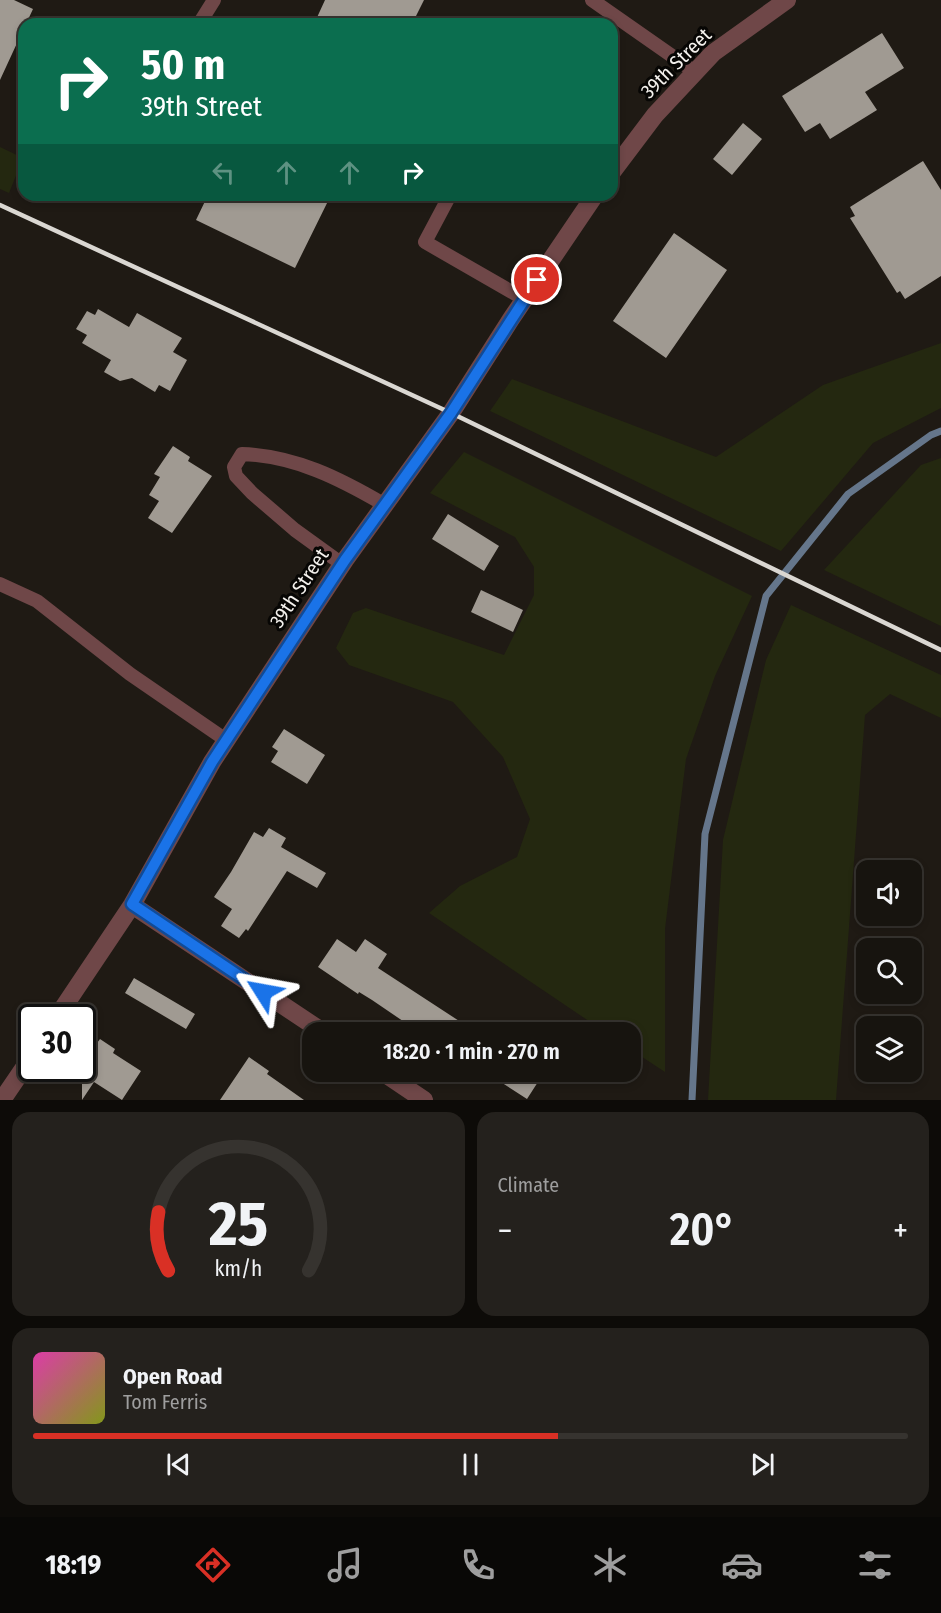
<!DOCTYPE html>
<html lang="en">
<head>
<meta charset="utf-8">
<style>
	body { margin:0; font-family:"Fira Sans Condensed",sans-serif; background:#24211d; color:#f1f3f6; height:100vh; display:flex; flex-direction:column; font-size:22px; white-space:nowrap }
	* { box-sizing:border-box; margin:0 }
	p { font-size:20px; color:#9e9e9e }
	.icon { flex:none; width:33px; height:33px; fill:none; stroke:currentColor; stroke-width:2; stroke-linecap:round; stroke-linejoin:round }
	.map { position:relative; height:1100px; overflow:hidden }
	.panel { display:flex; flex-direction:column; gap:12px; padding:12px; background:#0d0b08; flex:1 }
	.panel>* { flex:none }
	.banner { position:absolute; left:18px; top:18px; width:600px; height:183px; border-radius:18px; box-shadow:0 3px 9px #0003,0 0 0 2px #36332f; background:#0b6e4f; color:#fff; overflow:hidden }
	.buttons { position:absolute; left:856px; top:860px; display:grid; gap:12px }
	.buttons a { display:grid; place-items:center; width:66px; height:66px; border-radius:12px; background:#17140f; box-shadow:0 3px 9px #0003,0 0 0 2px #36332f; font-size:30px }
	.speed { position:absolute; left:18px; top:1004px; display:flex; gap:12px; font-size:30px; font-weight:700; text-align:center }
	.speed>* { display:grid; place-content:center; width:78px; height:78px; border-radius:50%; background:#17140f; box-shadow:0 3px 9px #0003,0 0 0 2px #36332f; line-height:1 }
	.speed .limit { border:3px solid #111; border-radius:9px; background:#fff; color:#111 }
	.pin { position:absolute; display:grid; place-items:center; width:51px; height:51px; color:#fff; margin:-26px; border:3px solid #fff; border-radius:50%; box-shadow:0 2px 6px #0007 }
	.me { position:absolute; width:66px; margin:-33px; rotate:304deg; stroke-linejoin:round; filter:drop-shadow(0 0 4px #0008) }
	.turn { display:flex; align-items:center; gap:21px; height:126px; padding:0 24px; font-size:27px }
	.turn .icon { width:78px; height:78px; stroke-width:2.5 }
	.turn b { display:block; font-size:42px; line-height:51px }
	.lanes { display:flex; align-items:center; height:57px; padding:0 24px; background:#0003; justify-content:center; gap:30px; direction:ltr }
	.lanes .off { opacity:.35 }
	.big { font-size:45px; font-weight:600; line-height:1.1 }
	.panel .tile { flex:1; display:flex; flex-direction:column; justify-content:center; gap:9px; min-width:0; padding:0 21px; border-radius:18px; background:#24211d }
	.panel .dial { align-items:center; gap:0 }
	.dial svg { height:156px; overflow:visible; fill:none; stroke:#36332f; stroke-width:7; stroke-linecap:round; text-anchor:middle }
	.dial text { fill:#f1f3f6; stroke:none }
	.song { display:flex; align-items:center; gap:18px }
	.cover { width:72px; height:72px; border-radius:9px; background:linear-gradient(135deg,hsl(320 70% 55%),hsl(70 70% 35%)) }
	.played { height:6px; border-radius:3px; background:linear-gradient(90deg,#d93025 60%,#36332f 60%) }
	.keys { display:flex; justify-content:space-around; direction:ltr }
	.heat { display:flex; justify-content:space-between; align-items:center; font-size:33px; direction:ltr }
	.panel .tiles { flex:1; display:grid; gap:12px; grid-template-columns:1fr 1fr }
	.tile:last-child { grid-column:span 2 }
	.trip { position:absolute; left:302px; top:1022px; width:339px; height:60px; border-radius:18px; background:#17140f; box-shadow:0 3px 9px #0003,0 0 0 2px #36332f; font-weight:600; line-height:60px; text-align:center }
	.dock { display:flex; height:96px; justify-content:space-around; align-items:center; background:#090806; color:#9e9e9e }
	.dock .icon { width:42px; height:42px }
	.dock .selected { color:#d93025 }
	.dock b { font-size:27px; color:#f1f3f6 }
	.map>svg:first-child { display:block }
	.green { fill:#242810 }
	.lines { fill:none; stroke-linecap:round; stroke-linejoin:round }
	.stream { stroke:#65768b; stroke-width:7 }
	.building { fill:#a09a92 }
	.lane { stroke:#6f4748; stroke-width:14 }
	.street { stroke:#6f4748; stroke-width:18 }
	.rail { stroke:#dad7d2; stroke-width:4.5 }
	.route-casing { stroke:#114b97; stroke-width:15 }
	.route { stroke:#1a73e8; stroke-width:10 }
	.labels { text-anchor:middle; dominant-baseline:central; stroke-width:6; stroke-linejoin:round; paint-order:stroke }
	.street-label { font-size:20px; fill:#f4f1ed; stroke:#070604 }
</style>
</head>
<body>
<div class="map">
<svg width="941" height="1100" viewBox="0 0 941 1100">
	<rect width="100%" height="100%" fill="#1f1a14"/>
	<path class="green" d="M0 147 23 158 9 193 0 189Z
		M941 343V408L873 443 781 551 490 411 512 379 716 457 823 385Z
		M464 452 752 596 715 676 686 759 665 929V1072L630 1049V1032H605L429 913 460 886 517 857 530 819 503 757 453 702 349 665 336 648 353 613 366 608 504 655 534 595V567L515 537 430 493Z
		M941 458V626L824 570 921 465Z
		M791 605 941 675V718L890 694 865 715 836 1100H708L723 840 766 660Z"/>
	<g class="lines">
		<path class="stream" d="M692 1100 705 834 766 596 848 494 931 435 941 431"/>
	</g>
	<path class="building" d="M0 0H14L33 9 26 24H24V28L0 80Z
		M325 0H424L412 24H314Z
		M882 33 904 68 865 92 877 110 830 139 820 123 805 132 782 96Z
		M743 123 762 139 732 175 713 159Z
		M923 161 941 190V276L905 299 900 291 897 293 850 218 855 216 850 207Z
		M208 195H331L295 268 196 220Z
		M674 233 727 270 666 358 613 321Z
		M98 309 129 327 137 313 182 338 173 352 187 360 170 391 159 385 155 392 132 378 120 381 104 372 111 360 82 343 87 335 76 329 87 311 95 315Z
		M173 446 190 457 188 461 212 476 172 533 148 518 159 501 149 495 160 477 154 474Z
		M448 514 499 546 484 571 432 539Z
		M481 590 523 610 513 632 471 612Z
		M284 729 325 755 307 784 271 762 278 751 272 747Z
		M269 828 286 838 281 847 326 873 317 888 287 871 248 931 246 929 239 938 221 926 232 909 214 897 231 872 254 832 263 837Z
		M337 939 356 952 365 939 387 954 378 968 476 1032H419L372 1000 359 992 358 994 318 967Z
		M134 978 195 1014 186 1029 125 993Z
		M100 1039 115 1049 113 1053 141 1071 122 1100 94 1082 82 1100V1045L91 1051Z
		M249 1057 269 1071 267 1074 304 1100H220Z
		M484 1071H545L527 1099Z"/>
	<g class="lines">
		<path class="lane" d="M592 0 695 72
			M199 24 214 0
			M450 195 425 242 524 299
			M342 564 295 530 252 493 236 476 234 467 242 454C295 456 339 478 385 505
			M0 584 37 601 130 674 226 740"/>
		<path class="street" d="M612 172 655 115 713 53 787 0
			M132 905 323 1032
			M57 1017 132 905 212 762 345 560 451 413 511 319 595 195
			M381 1071 424 1100
			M2 1100 32 1056"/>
		<path class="rail" d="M0 205 451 413 941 650"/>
	</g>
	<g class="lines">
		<defs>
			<path id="route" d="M263 992 132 904 212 762 345 560 451 413 537 280"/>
		</defs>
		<use href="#route" class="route-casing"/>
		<use href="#route" class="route"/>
	</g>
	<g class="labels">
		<g class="street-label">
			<text transform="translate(676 63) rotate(-45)">39th Street</text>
			<text transform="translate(299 588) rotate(-57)">39th Street</text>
		</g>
	</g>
</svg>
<div class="buttons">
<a><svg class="icon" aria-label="sound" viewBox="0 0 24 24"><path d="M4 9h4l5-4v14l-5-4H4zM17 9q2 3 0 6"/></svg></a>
<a><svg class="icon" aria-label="search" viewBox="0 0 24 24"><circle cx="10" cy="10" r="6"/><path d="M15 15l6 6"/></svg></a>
<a><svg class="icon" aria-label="layers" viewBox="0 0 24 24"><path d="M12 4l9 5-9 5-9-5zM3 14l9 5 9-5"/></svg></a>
</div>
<div class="speed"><div class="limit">30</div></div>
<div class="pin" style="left:537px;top:280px;background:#d93025"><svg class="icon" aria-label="arrive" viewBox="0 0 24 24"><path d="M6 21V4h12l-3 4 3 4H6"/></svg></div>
<svg class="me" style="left:263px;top:992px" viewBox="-20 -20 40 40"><path d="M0-17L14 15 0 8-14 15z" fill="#1a73e8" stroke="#fff" stroke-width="4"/></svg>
<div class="trip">18:20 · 1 min · 270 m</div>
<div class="banner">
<div class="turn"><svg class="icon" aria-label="right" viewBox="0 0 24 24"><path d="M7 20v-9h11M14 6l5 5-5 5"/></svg><div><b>50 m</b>39th Street</div></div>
<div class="lanes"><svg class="icon off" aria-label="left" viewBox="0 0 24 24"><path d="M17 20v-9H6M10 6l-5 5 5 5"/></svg><svg class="icon off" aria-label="ahead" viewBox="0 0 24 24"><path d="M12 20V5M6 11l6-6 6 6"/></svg><svg class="icon off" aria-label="ahead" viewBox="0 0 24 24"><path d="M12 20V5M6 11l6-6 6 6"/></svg><svg class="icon" aria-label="right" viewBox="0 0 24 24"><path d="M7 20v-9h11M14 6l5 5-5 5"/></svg></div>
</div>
</div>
<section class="panel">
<div class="tiles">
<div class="tile dial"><svg viewBox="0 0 100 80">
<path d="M14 69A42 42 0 1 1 86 69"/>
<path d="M14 69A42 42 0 0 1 9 39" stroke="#d93025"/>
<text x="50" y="56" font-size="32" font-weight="700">25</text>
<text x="50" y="72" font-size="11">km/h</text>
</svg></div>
<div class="tile"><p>Climate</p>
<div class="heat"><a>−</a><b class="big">20°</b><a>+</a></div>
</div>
<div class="tile">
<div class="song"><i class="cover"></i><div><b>Open Road</b><p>Tom Ferris</p></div></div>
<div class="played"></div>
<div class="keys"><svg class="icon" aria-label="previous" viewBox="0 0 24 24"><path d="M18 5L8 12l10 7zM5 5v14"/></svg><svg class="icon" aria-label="pause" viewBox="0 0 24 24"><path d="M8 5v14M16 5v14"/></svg><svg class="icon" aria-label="next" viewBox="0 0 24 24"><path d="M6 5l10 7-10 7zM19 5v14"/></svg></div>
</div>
</div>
</section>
<nav class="dock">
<b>18:19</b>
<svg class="icon selected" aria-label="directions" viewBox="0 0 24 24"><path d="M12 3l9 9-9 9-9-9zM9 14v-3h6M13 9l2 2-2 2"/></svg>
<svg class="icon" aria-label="music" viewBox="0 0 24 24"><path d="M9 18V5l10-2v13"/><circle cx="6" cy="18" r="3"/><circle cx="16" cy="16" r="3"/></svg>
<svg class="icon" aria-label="phone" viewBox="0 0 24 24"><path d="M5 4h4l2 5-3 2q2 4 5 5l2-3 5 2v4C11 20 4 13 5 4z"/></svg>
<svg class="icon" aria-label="climate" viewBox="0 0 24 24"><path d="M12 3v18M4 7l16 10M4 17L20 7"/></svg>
<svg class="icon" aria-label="car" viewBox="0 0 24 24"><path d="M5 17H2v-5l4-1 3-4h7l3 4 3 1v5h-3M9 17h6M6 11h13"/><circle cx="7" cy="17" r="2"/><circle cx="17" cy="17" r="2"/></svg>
<svg class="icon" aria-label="filters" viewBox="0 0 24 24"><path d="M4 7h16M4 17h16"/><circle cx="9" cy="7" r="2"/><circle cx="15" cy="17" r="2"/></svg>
</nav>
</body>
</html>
